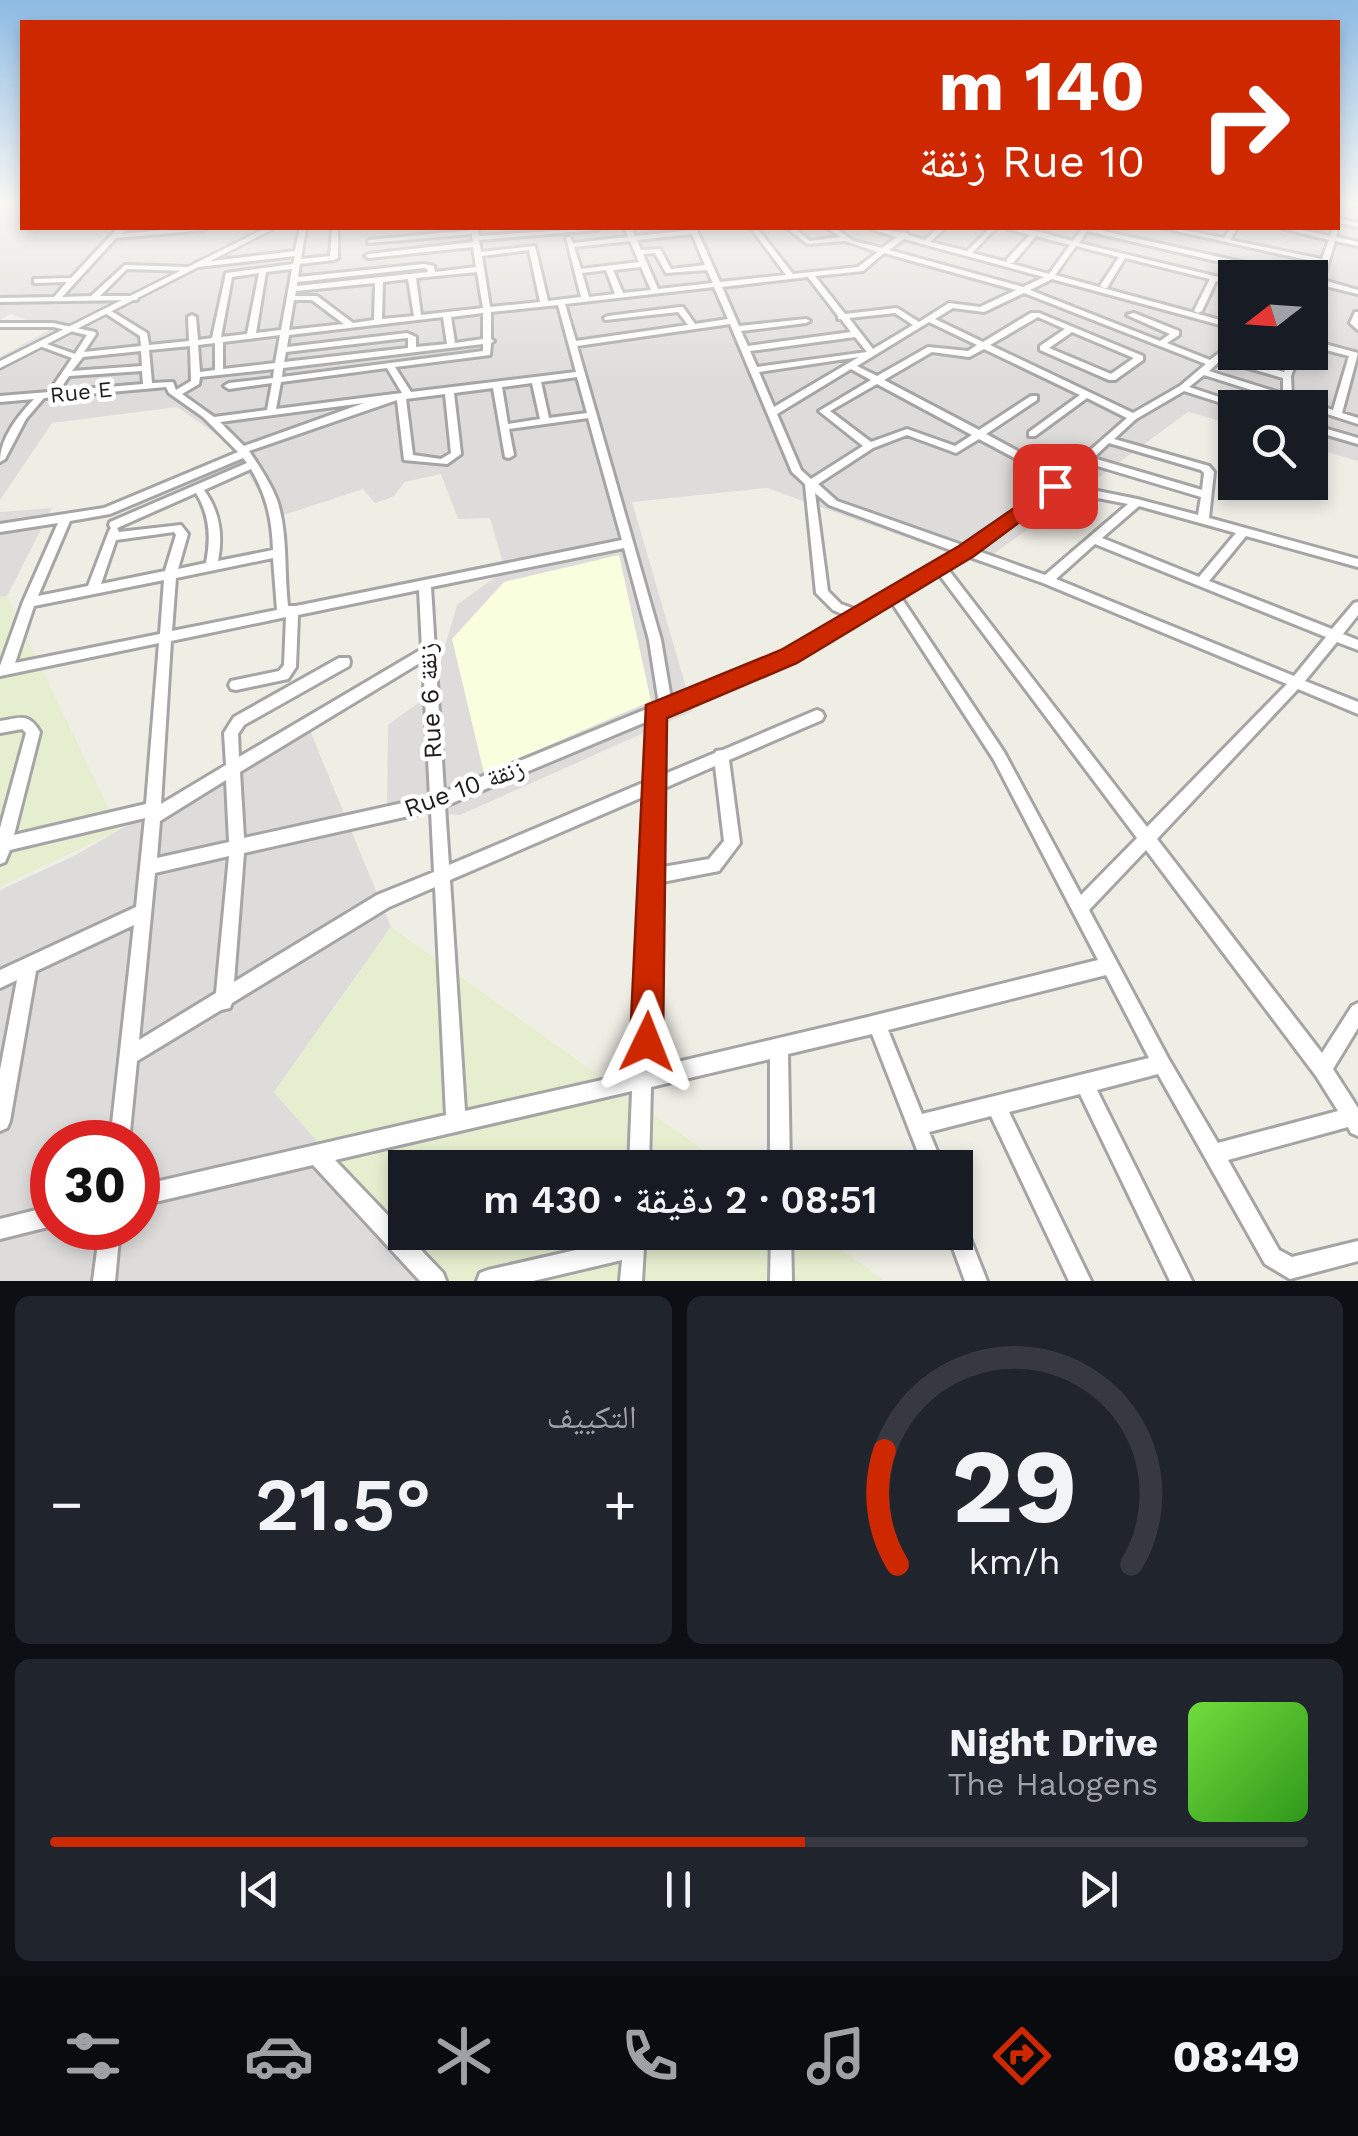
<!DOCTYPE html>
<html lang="ar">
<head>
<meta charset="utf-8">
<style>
	body { margin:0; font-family:"Work Sans","Noto Naskh Arabic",sans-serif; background:#20242c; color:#f1f3f6; direction:rtl; height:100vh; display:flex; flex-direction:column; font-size:38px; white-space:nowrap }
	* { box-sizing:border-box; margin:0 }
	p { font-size:32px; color:#9ea1a6 }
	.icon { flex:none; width:55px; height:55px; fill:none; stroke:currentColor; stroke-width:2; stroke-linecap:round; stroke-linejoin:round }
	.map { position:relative; height:1281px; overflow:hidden; direction:ltr }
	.details { display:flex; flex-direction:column; gap:15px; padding:15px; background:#0d0f14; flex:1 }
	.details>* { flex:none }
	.banner { position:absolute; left:20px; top:20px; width:1320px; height:210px; border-radius:0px; box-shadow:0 5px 15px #0003; direction:rtl; background:#cd2800; color:#fff; overflow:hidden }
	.needle { width:65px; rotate:253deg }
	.buttons { position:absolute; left:1218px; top:260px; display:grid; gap:20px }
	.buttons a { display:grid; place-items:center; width:110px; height:110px; border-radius:0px; background:#171b24; box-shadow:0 5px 15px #0003; font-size:50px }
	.speed { position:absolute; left:30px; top:1120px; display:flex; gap:20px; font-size:50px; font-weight:700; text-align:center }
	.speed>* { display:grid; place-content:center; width:130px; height:130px; border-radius:50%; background:#171b24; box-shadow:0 5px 15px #0003; line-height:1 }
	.speed .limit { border:15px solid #d22; background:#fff; color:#111 }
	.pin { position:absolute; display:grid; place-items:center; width:85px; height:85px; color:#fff; margin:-42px; border-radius:20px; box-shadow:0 5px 15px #0006 }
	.me { position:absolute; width:110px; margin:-55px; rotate:2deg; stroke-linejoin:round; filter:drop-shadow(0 0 8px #0008) }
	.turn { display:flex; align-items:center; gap:35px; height:210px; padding:0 30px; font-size:45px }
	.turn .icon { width:130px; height:130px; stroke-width:2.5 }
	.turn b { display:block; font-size:70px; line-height:85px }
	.big { font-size:75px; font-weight:600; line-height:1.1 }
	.details .widget { flex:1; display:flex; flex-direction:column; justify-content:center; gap:15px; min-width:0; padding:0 35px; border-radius:15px; background:#20242c }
	.details .dial { align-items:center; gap:0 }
	.dial svg { height:260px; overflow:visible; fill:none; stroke:#363941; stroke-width:7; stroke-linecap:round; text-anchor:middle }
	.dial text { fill:#f1f3f6; stroke:none }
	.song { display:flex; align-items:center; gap:30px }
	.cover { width:120px; height:120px; border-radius:15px; background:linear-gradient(135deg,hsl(100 70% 55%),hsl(110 70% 35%)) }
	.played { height:10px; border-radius:5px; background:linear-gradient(90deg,#cd2800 60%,#363941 60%) }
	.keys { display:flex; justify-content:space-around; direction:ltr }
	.heat { display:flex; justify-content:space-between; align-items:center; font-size:55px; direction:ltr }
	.details .tiles { flex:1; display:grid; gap:15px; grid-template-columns:1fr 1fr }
	.widget:last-child { grid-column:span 2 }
	.trip { position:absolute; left:388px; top:1150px; width:585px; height:100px; border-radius:0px; background:#171b24; box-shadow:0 5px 15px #0003; font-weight:600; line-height:100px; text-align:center; direction:rtl }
	.dock { display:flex; height:160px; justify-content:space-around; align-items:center; background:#090b0e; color:#9ea1a6 }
	.dock .icon { width:70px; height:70px }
	.dock .current { color:#cd2800 }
	.dock b { font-size:45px; color:#f1f3f6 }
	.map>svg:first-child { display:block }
	.residential { fill:#dddcdb; fill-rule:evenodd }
	.education { fill:#f9ffde }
	.farmland { fill:#e6eed0 }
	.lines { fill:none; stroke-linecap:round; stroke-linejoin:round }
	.minor-casing { stroke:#a5a5a5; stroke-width:6 }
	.tertiary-casing { stroke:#a5a5a5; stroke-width:5 }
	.minor { fill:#fff; fill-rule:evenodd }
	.tertiary { fill:#fff; fill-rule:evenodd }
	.route { fill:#cd2800; stroke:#851a00; stroke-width:2.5 }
	.labels { text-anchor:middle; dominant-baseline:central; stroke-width:9; stroke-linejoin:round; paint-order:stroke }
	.far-street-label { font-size:22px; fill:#1e1e1e; stroke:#fff }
	.street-label { font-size:25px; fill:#1e1e1e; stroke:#fff }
</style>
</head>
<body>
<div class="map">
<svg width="1358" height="1281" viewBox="0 0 1358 1281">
	<rect width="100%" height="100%" fill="#efeee5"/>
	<path class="residential" d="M0 204H22V228H1338V204H1358V461L1310 447V408H1235V425L1188 412 980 564 767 488 632 502 693 711 460 815 387 811 388 725 431 694 457 605 505 570 490 518 458 519 441 474 405 482 393 497 375 503 363 489 275 518 229 443 177 407 52 423 0 500V357L53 328 10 314 0 320ZM1235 278H1310V352H1235Z
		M52 508 7 596 0 597V512Z
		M306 721 391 927 274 1092 439 1281H0V890L76 855ZM52 1142H138V1228H52Z"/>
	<path class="education" d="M619 555 651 701 484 773 452 639 504 582Z"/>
	<path class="farmland" d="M7 596 119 830 0 887V597Z
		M391 927 727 1167 405 1168V1232L818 1233 885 1281H439L274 1092Z"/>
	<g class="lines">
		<defs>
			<path id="minor" d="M1338 219 1358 223V227L1338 223Z
				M1338 227 1336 237 1358 242V246L1335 241 1323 280 1358 290V294L1321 285 1314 307 1310 309V295L1314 283 1310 282V278L1316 279 1321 263 1163 228H1173L1224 238 1231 228H1237L1230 240 1322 259 1329 240 1281 228H1291L1330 236 1333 228Z
				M124 228H133L119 234 187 228H207L204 230 116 238 62 297 91 296 125 265 189 267 193 269 189 271 127 269 100 296H134L138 298 137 300 0 302V298L54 297 67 282 37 283H34V279L71 278 116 230Z
				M300 228H306L301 259 330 256 332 228H338V258L334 260 300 264 298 277 424 264 434 266 435 272 476 267 473 247 369 258 365 256 369 254 473 242 472 234 368 243V241L370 240 471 230V228H477L479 236 600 228 597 230 479 240 481 252 535 246 548 301 581 297 566 237H570L573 243 628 237 625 228H631L635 236 691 230 690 228H696L720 282 786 275 751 228H757L793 274 858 267 878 252 845 241 807 244 787 228H794L810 241 840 237 828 228H835L853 241 882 248 897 237 871 229 870 228C883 228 895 233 907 233L908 235 925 240 938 228H945L930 242 967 251 990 228H996L972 253 1007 262V259L1030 235 1008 229 1007 228 1035 231 1073 241 1081 230 1080 228H1090L1304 276 1289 278 1087 231 1079 243 1235 281V285L1216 281 1202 311 1198 313 1194 311 1210 279 1125 258 1107 288H1104L1100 286 1119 257 1076 246 1055 275 1235 324V329L1052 279 1030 290 1160 341 1170 334 1127 315 1134 313 1179 331V335L1167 343 1210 360 1235 341V348L1226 356 1284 372 1292 352H1300L1291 376 1292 397 1333 410 1349 356 1310 346V340L1358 353 1342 413 1358 418V424L1290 402 1287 408H1278L1283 400 1204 375 1189 387 1252 408H1237L1184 391 1136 419 1114 439 1209 466 1214 472 1209 518 1358 559V567L1246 536 1209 581 1332 629 1354 603 1358 602V615L1343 634 1358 640V650L1337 642 1305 681 1358 702V714L1298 689 1157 839 1322 1053 1352 1006 1358 1003V1028L1333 1069 1358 1108V1136L1351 1133 1348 1127 1228 1160 1279 1250 1292 1257 1358 1241V1261L1290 1279 1265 1264 1158 1074 1097 1090 1192 1281H1170L1080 1094 1009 1112 1091 1281H1069L991 1116 929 1132 944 1168H924L872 1034 788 1054 790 1168H770V1059L651 1087 649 1168H629L632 1091 335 1160 443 1273 446 1281H420L313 1165 138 1206V1186L446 1115 435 887 389 907 232 1003 230 1008 221 1010 137 1061 129 1142H110L134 925 36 971 10 1121 7 1128 0 1131V1070L17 980 0 988V970L136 907 145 818 10 850 5 862 0 864V828L26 733 22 729 0 733V721C20 718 28 712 40 732L14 835 146 804 159 643 0 676V666L23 602 58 523 0 532V524L104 508 238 452 203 417 169 393 166 387 44 398 26 419 5 459 0 462C0 438 18 416 34 399L0 402V396L49 392 72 358 37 345 41 342 75 354 87 335 53 327H0V323H53L95 332 96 334 84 352 141 346 140 336 105 313V309H108L147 333 149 345 189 341 188 317 192 315 196 317 198 340 212 338 226 273 293 264 295 256 198 267 194 265 195 263 295 251ZM692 234 705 265 671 269 660 249 641 250 637 240ZM1036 236 1070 245 1049 274 1009 263H1013ZM904 239 1044 277 1023 287 889 250ZM630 241 639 262 581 269 574 247ZM529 250 540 302 490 307 482 256ZM655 253 666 273 707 270 713 283 658 289 643 254ZM884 253 1016 290 980 307 949 303 919 322 897 308 845 314 815 276 863 271ZM641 267 651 290 623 293 613 270ZM424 268 427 269 428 272 297 286V282ZM292 269 281 330 256 333 266 272ZM606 270 615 294 589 297 582 273ZM477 272 483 308 421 315 416 278ZM259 273 247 334 221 337 232 277ZM808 277 838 316V319H841L851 332 748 346 741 331 806 323 810 321 806 319 739 326 722 287ZM408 279 414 316 382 319 383 282ZM375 283 374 320 353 323 317 296H295L296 291ZM714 287 728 319 695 324 683 307H680L608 316 604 318 605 320 678 312 688 325 576 341 565 304ZM1024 293 1206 364 1180 386 1133 413 990 345 1038 317 1065 329 1040 346V350L1109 380H1115L1143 360V356L1039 313H1031L983 342 935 319 953 308 984 312ZM294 300H312L344 324 289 330ZM558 305 576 372 411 392 395 367 490 355 491 343 494 341 491 339V312ZM483 313V339L455 343 451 317ZM895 313 913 325 873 349 849 318ZM443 317 447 344 416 347V337L407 333 287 347 289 335ZM929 322 977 345 968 351 928 347 877 376 857 366ZM730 324 792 472 805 484 816 593 833 610 847 616 785 652 671 699 661 640 577 346ZM1072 332 1134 358 1111 374 1049 348ZM280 335 275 363 223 369V342ZM855 337 867 352 757 367 750 351ZM406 338H408V348L284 362 286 352ZM215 343V370L200 372 198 345ZM483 344V351L282 377 283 368ZM190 346 191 381 176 390 173 382 152 383 149 350ZM984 349 1080 395 1029 432V436H1035L1087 398 1127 418 1062 475 986 434 1037 400V396H1031L979 430 884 380 932 352 969 357ZM141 351 142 366 72 371 83 357ZM859 357 774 407 759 372ZM1221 360 1283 378V394L1209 371ZM387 368 402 393 276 409 281 382ZM274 369 273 378 229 383 224 386 229 389 272 383 267 410 214 417 182 394 199 384 200 377ZM851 369 871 380 819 411 863 446 811 479 801 470 777 414ZM142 371 143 384 59 391 69 376ZM577 377 587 413 549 418 541 382ZM532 383 540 419 508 424 502 387ZM877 384 972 435 955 446 907 429 871 442 830 411ZM493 388 505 457 509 458 514 455 509 429 588 418 622 540 296 606H288C284 571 288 533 277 500 270 482 259 466 249 451L397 400 404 460 447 464 461 454 454 393ZM445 394 451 453 441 459 413 455 406 399ZM364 403 244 446 220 422ZM907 435 956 453 979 439 1056 480 965 546 837 501 818 484 873 448ZM1109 443 1201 470 1204 473 1202 490 1093 458ZM243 458 247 463 110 522 109 525 111 528 109 531 88 586 38 596 70 521 110 514ZM1087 463 1201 497 1198 515 1137 499 1063 484ZM251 469C267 496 272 520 273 550L218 561C223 535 220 512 204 490ZM1057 490 1128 504 1045 575 975 550ZM196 493C210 515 211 538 206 563L178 569 188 534 181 525 119 532 117 528ZM815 493 829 505 956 552 857 610 841 604 828 591ZM1139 506 1236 533 1199 577 1102 538ZM174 532 176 535 165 571 101 584 116 540ZM1095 544 1326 637 1294 676 1056 579ZM624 548 649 640 659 704 444 792 431 587ZM967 556 1043 583 1287 684 1147 827 947 568ZM273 558 277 610 172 631 176 578ZM938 573 1137 838 1081 895 1004 752 900 596ZM164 580 160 634 15 663 34 606ZM419 590 422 649 239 757 238 734 244 725 349 666 350 662 349 658H339L234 717 224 733 226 765 161 804 171 641 286 617 284 665 279 671 231 681 229 685 231 689 236 690 288 679 296 667 298 615ZM891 601 994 760 1098 960 868 1017 652 1068 657 883 719 871 740 843 729 760 822 720 824 716 822 712 817 710 812 712 723 750 716 751 715 753 660 776 662 715 793 660ZM423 661 430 797 244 838 240 772ZM648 721 645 782 449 865 445 806ZM715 766 724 841 709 859 657 868 660 790ZM226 780 229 842 157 858 160 821ZM645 796 633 1073 465 1111 450 880ZM431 811 434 872 377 895 234 982 244 853ZM1146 850 1316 1076 1338 1111 1218 1143 1168 1058 1089 910ZM229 856 216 993 139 1040 155 873ZM1106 975 1149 1058 922 1114 888 1030Z
				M1355 312H1358V330L1350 323Z
				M1310 424 1358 438V444L1310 430Z
				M52 1206V1226L0 1239V1219Z
				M955 1215 962 1218 987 1281H965L947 1232H955Z
				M100 1228H120L115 1281H93Z
				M625 1232H645L642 1281H620L622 1260 533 1281H477L480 1273 488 1270 624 1239Z
				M771 1232H791L792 1281H770Z"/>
			<path id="tertiary" d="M266 228H275L0 368V361Z"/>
		</defs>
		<use href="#minor" class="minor-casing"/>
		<use href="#tertiary" class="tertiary-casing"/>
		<use href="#minor" class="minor"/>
		<use href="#tertiary" class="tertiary"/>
	</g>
	<linearGradient id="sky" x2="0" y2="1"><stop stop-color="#8dbbe4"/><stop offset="0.53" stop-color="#f8f7f3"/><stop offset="1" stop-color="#f8f7f3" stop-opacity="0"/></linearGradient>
	<rect width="1358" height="383" fill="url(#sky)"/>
	<path class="route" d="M1055 480 1064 486 1061 491 974 556 797 663 667 718 663 1042 658 1054 647 1059 635 1054 630 1042 646 705 781 650 959 546Z"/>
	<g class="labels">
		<g class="far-street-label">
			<text transform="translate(81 392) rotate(-6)">Rue E</text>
		</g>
		<g class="street-label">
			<text transform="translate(430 701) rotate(-93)">Rue 6 زنقة</text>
			<text transform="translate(464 788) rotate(-20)">Rue 10 زنقة</text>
		</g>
	</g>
</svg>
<div class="buttons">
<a><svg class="needle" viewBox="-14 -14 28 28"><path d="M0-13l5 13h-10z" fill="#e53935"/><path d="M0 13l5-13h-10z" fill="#9ea1a6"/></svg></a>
<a><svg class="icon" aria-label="search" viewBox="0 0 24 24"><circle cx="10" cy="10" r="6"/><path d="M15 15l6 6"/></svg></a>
</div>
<div class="speed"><div class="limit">30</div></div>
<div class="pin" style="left:1055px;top:486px;background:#d93025"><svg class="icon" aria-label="arrive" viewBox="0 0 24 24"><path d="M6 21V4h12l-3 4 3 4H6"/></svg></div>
<svg class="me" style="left:647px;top:1042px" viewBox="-20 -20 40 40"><path d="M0-17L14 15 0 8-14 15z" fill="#cd2800" stroke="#fff" stroke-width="4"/></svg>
<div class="trip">08:51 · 2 دقيقة · 430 m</div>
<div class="banner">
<div class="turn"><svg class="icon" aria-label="right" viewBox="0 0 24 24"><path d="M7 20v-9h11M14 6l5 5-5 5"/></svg><div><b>140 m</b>Rue 10 زنقة</div></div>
</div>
</div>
<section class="details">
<div class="tiles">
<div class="widget dial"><svg viewBox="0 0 100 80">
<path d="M14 69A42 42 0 1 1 86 69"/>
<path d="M14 69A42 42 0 0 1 10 34" stroke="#cd2800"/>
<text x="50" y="56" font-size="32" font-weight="700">29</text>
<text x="50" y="72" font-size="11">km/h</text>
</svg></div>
<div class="widget"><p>التكييف</p>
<div class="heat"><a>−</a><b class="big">21.5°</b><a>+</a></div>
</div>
<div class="widget">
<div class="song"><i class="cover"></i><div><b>Night Drive</b><p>The Halogens</p></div></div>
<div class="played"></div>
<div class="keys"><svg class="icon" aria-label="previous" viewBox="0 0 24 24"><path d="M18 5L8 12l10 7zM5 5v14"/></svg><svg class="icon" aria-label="pause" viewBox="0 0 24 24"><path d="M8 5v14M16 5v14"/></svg><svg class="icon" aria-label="next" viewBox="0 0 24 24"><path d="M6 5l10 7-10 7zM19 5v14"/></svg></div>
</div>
</div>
</section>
<nav class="dock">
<b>08:49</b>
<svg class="icon current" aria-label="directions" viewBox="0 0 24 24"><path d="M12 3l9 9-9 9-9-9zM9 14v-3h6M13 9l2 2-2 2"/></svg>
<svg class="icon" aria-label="music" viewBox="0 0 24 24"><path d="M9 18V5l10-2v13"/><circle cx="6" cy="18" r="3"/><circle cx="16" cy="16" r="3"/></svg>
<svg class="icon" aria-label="phone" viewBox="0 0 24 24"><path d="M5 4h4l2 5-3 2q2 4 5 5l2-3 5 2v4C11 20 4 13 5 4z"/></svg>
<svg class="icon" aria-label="climate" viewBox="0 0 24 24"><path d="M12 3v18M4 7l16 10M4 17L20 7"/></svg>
<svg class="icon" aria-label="car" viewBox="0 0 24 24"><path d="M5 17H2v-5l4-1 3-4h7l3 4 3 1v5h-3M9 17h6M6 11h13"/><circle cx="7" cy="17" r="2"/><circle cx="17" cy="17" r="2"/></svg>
<svg class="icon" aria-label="filters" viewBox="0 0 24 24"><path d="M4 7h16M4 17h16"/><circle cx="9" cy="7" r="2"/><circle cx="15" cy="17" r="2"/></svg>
</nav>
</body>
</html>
